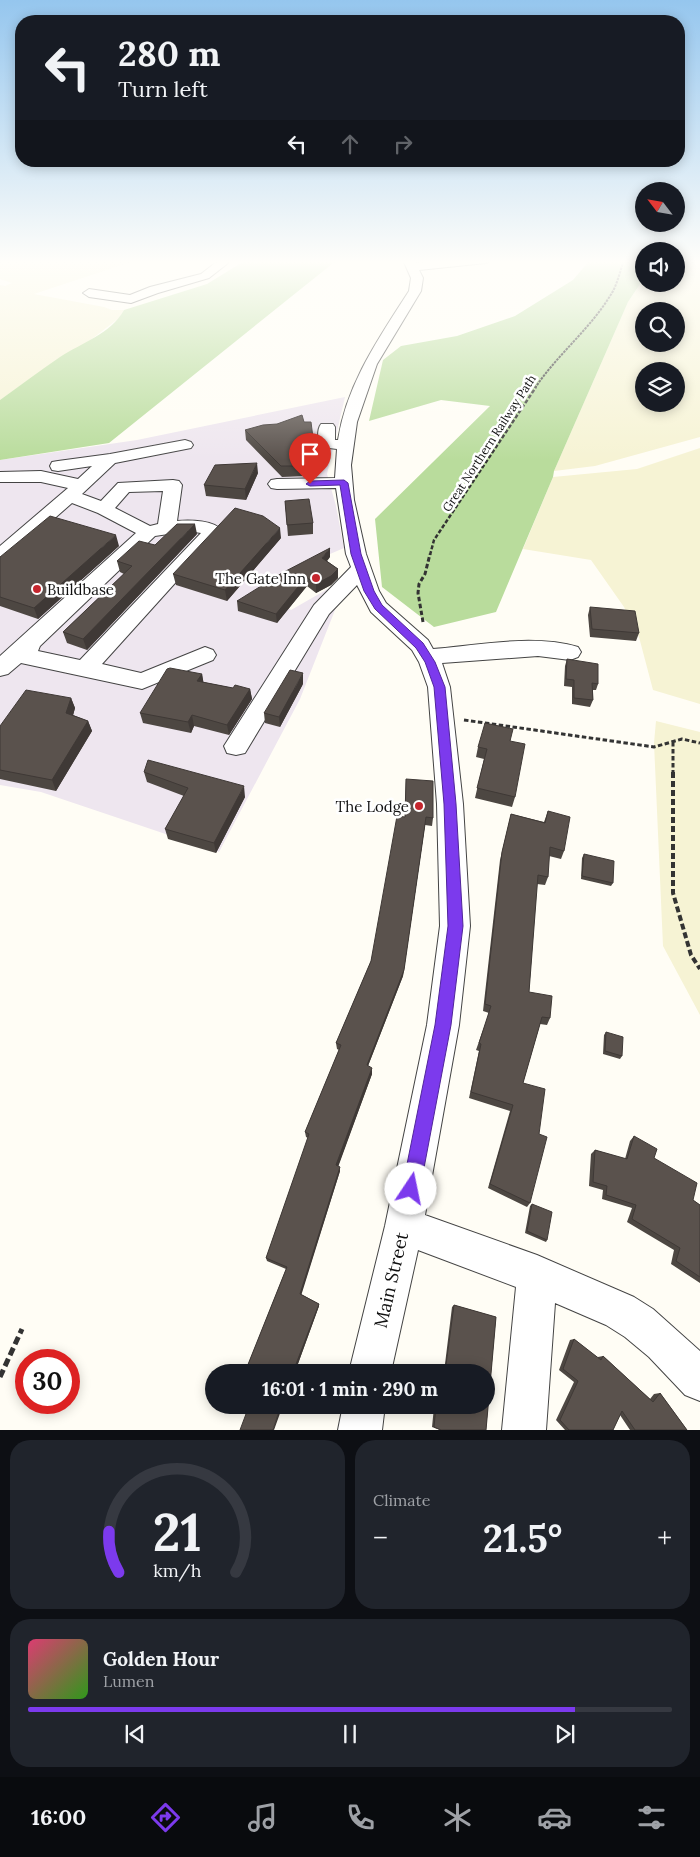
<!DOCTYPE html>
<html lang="en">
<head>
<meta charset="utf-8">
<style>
	body { margin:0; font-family:Lora,serif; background:#20242c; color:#f1f3f6; height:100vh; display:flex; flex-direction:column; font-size:19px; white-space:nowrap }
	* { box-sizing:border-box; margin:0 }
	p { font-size:16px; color:#9ea1a6 }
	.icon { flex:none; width:28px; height:28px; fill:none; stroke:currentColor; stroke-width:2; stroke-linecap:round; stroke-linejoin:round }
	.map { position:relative; height:1430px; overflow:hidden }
	.details { display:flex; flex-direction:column; gap:10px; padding:10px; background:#0d0f14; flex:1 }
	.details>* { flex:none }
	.top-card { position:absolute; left:15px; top:15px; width:670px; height:152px; border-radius:20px; box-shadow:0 2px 12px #0003; background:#171b24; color:#f1f3f6; overflow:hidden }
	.needle { width:32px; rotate:301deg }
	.tools { position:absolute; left:635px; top:182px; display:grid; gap:10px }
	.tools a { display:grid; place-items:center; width:50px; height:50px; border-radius:50%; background:#171b24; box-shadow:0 2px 12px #0003; font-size:25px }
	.speed { position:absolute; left:15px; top:1349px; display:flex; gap:10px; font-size:25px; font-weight:700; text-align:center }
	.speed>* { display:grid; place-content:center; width:65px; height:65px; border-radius:50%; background:#171b24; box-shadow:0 2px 12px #0003; line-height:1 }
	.speed .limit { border:8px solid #d22; background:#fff; color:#111 }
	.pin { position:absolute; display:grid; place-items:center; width:42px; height:42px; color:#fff; margin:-51px -21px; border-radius:50% 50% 50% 0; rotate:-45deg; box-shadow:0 0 5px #0007 }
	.pin .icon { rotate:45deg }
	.me { position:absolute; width:55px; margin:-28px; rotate:11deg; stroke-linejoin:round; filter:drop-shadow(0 0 4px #0008) }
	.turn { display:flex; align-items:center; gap:18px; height:105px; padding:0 20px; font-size:22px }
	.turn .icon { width:65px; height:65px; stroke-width:2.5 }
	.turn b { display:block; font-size:35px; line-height:42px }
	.lanes { display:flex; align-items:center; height:48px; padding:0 20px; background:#0003; justify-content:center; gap:25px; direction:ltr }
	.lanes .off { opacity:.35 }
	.big { font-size:38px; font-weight:800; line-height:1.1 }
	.details .card { flex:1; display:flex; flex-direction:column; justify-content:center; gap:8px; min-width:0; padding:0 18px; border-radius:20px; background:#20242c }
	.details .dial { align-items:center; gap:0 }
	.dial svg { height:130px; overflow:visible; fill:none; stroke:#363941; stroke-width:7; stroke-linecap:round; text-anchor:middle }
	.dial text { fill:#f1f3f6; stroke:none }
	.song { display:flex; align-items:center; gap:15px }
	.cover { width:60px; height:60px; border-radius:8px; background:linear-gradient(135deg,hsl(340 70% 55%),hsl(110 70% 35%)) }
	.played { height:5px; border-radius:2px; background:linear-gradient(90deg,#7c3aed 85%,#363941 85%) }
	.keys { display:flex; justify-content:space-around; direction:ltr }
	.heat { display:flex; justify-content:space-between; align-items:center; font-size:28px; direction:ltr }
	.details .tiles { flex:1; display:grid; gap:10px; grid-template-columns:1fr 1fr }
	.card:last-child { grid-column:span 2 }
	.trip { position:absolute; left:205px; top:1364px; width:290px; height:50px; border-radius:25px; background:#171b24; box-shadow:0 2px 12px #0003; font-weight:800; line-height:50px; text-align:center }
	.tabs { display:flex; height:80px; justify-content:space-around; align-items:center; background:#090b0e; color:#9ea1a6 }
	.tabs .icon { width:35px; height:35px }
	.tabs .active { color:#7c3aed }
	.tabs b { font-size:22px; color:#f1f3f6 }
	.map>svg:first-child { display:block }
	.industrial { fill:#eee6ef }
	.farmland { fill:#f6f3d4; fill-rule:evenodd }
	.forest { fill:#b9dc9c }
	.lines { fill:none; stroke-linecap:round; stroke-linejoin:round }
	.minor-casing { stroke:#444; stroke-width:2 }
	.path-far4 { stroke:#333; stroke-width:2; stroke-dasharray:2.5 1; stroke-linecap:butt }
	.path-far3 { stroke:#333; stroke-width:2.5; stroke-dasharray:4 2; stroke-linecap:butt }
	.path-far2 { stroke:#333; stroke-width:3; stroke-dasharray:4.5 2.5; stroke-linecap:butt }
	.path-far1 { stroke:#333; stroke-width:4; stroke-dasharray:6 3; stroke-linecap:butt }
	.path { stroke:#333; stroke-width:5; stroke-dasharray:8 4; stroke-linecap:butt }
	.minor { fill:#fff; fill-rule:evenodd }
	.wall { fill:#4d4742 }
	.shaded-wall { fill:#3f3936 }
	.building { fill:#5a524d; stroke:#3f3936 }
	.route { fill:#7c3aed; stroke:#51269a }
	.poi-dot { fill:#c4262e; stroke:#fff; stroke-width:2 }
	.labels { text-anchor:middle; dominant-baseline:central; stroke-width:5; stroke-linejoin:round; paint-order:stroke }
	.far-street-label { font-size:12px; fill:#111; stroke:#fff }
	.poi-label { font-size:15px; fill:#111; stroke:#fff; text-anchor:end }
	.near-street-label { font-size:18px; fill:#111; stroke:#fff }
</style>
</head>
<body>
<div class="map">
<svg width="700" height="1430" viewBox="0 0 700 1430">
	<rect width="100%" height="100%" fill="#fffdf5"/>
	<path class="industrial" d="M345 397 327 474 336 506 344 548 260 584 291 610 352 575 357 585 346 593 335 610 300 699 219 852 41 792 0 785V460L137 440Z"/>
	<path class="farmland" d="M0 260H137L34 294 104 307 112 310H124L119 318 88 342 61 357 0 400V285L5 286 12 283 0 279Z
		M676 260H700V437L595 466 554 471 628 302 644 278V284H676ZM644 311H676V344H644ZM644 371H676V404H644Z
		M700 448V704L653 690 639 637 624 607 591 560 523 549 553 477 637 469Z
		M656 721 700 732V1015L663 946 654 743Z"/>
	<path class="forest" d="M246 260H337L109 443 0 460V400C20 386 39 371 60 357 81 343 111 334 124 310L207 284Z
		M590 260H644V278L628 302 554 471 553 477 496 612 434 627 382 587 375 519 490 406 441 400 369 421 383 360 401 346 457 336 515 316 573 280Z"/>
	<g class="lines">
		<defs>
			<path id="minor" d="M219 260H232L209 278 158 293 131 303 89 297 83 293 89 289 130 295 150 287 201 274Z
				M403 260H415L416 263 449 260H492L486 263 419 270 423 278 421 291 377 364 357 422 351 465 354 500 366 554 379 591 386 603 428 640 433 649C479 645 534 634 578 647L581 652 578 657 570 660 538 656 442 663 450 687 463 804 470 926 459 1025 425 1215 537 1255 634 1297 653 1309 700 1351V1401L685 1395 649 1357 625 1337 606 1325 555 1303 546 1430H502L516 1287 418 1250 391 1372H349L385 1226 427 1025 440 926 437 804 428 687 419 662 412 650 371 612 357 585 329 614 245 753 236 755 227 753 224 746 314 605 351 567 346 554 336 488 277 489 271 488 268 484 271 480 277 479 335 478 337 449 321 447C317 442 317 429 321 424H333L335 427V440H338C347 383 379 338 409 291L411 278Z
				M185 440 191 442 193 445 191 448 115 463 82 494 101 501 118 483 173 480 179 481 182 485 177 521C190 520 215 520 222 531L102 664 141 673 205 647 213 650 216 655 213 660 142 689 21 663 8 674 0 676V656L136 533 98 513 72 503 7 560 0 562V546L68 488 41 482H0V472L41 471 78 479 92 466 58 471 52 470 50 466 52 462 58 461 110 454ZM163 491 158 524 150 526 115 508 129 492ZM188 531 201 533 80 660 38 651 40 646 155 536Z
				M343 1405H385L382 1430H338Z"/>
		</defs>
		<use href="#minor" class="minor-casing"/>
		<path class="path-far4" d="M535 388C557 355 589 330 610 296 617 286 620 271 624 260"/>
		<path class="path-far3" d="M430 555 434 540 536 387"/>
		<path class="path-far2" d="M423 622 418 593 419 584 425 574 430 554
			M464 720 654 747 682 739 700 743
			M673 742V773"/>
		<path class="path-far1" d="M673 772V893L691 955 700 969"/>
		<path class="path" d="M0 1377 22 1329"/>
		<use href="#minor" class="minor"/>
	</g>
	<path class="wall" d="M245 430 313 438 314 448 306 449 307 476 282 477 246 440Z
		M258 473 246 500 206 496 204 485Z
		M285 501 313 523V534L288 536Z
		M197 534 87 650 67 643 63 632 124 574 120 572 117 561 155 545Z
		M281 538 227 601 176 585 173 574Z
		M119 546 38 619 0 606V557Z
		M330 557 327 561 338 569V578L331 585 316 593 307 586 277 623 238 611 237 601Z
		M590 607 639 633 636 641 590 637 588 615Z
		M567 659 598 684 596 690H593V700L590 707 572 704V687L564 686 565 666Z
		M202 674 203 682 233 688 250 689 252 699 229 735 194 726 191 733 143 723 140 713Z
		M303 684 280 727 265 723 264 713Z
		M71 698 75 708 73 715 88 721 92 731 56 791 0 779V726Z
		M510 741 515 797 512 807 475 798 484 759 476 757 478 747Z
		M144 772 245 797 216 853 168 839 165 829 184 796 147 782Z
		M406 779 433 818 432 826 425 825 403 976 368 1066 372 1074 338 1166 340 1171 301 1294 319 1304V1306L295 1372H245L286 1269 267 1261 266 1258 308 1138 306 1137 305 1132 339 1050 337 1049 336 1043 371 961 405 817Z
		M548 811 564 851 561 859 549 856 548 877 545 885 537 884 529 992 550 1018 547 1025 540 1024 523 1083 530 1203 527 1207 488 1188 510 1111 469 1098 479 1051 476 1050 489 1013 483 1011 500 860 511 814 544 822Z
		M584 854 613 883 611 886 581 879 582 858Z
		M606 1032 622 1056 620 1059 603 1054 604 1035Z
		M634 1136 693 1200 700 1205V1283L671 1264 674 1250 627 1222 632 1208 602 1199 603 1190 589 1186 591 1154 595 1150 625 1159 630 1141Z
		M532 1204 547 1240 546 1242 525 1233 530 1206Z
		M454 1305 496 1317 486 1430H440L432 1427 434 1407 440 1408V1405H486V1372H444L452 1307Z
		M574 1339 598 1358V1357L603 1356 650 1399 654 1394 660 1393 687 1430H630L620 1415 613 1430H565L556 1420 574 1382 559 1370 570 1340Z"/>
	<path class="shaded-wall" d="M257 463 258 473 246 500 245 489Z
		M195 524 197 534 87 650 83 639Z
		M280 528 281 538 227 601 225 590Z
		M116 535 119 546 38 619 34 608Z
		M330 548V557L322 567V558Z
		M338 569V578L331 585 316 593V584Z
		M306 577 307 586 277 623 276 614Z
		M303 673V684L280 727 279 717Z
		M202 674 204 685 197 681Z
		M250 689 252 699 229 735 227 725Z
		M71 698 75 708 71 723 66 713Z
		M192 715 194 726 191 733 188 722Z
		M88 721 92 731 56 791 52 780Z
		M244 786 245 797 216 853 214 843Z
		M426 817 403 976 366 1071 367 1065Z
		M372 1068V1074L337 1170 336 1165Z
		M340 1167V1171L301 1296 300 1294Z
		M319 1304V1306L295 1372H293Z
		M281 1405H283L274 1430H273Z"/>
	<path class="building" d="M302 415 304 422H311L313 438H305L306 466H281L245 430 263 425 277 424Z
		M257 463 245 489 204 485 215 465Z
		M309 499 313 523 287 525 285 501Z
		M235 508 263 516 280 528 225 590 173 574Z
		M50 516 116 535 34 608 0 597V557Z
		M177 524H195L83 639 63 632 132 566 117 561 139 541 155 545Z
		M330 548 322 558 338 569 331 576 316 584 306 577 276 614 237 601 282 573Z
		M590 607 635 611 639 633 592 629Z
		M567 659 598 664V684L592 683 593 700 574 698V680L566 679Z
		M170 668 202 674 197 681 233 688 235 685 250 689 227 725 192 715 188 722 140 713 167 669Z
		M290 670 303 673 279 717 264 713Z
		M26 690 71 698 66 713 88 721 52 780 0 770V726Z
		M485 723 513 729 510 741 525 744 515 797 477 788 487 749 478 747Z
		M148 760 244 786 214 843 165 829 188 788 144 772Z
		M406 779 433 781V818L426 817 404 970 367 1065 372 1068 336 1165 340 1167 300 1294 319 1304 293 1372H245L287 1267 266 1258 309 1134 305 1132 341 1045 336 1043 371 961 397 816 405 817Z
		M548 811 570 817 564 851 550 847 548 877 538 875 529 992 552 996 550 1018 542 1017 523 1083 545 1089 539 1134 547 1137 530 1203 490 1184 513 1105 471 1092 481 1044 479 1043 491 1006 485 1004 502 852 511 814 545 823Z
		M584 854 614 861 613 883 582 876Z
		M606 1032 623 1037 622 1056 605 1051Z
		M634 1136 657 1149 654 1158 697 1183 693 1200 700 1205V1277L676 1261 680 1248 632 1219 636 1205 606 1195 607 1186 593 1182 595 1150 627 1159Z
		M532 1204 552 1212 547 1240 527 1231Z
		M454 1305 496 1317 486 1430H441L434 1427 436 1406 441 1408 442 1405H486V1372H445Z
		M574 1339 601 1360 603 1356 653 1402 660 1393 687 1430H635L622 1411 613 1430H569L560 1420 578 1381 563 1369Z
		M232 1405H281L273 1430H240L246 1414Z"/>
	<linearGradient id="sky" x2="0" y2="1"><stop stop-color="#95c6ee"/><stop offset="0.57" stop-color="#fffefa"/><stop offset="1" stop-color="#fffefa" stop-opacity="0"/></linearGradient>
	<rect width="700" height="460" fill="url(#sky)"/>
	<path class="route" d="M344 480 348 483 361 554 374 591 382 605 423 643 435 662 445 687 456 804 463 926 451 1025 420 1189 417 1195 411 1198 405 1195 402 1189 435 1025 448 926 444 804 434 687 425 662 416 648 375 609 364 591 351 554 340 485 310 486 306 484 310 481Z"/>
	<g class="poi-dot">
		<circle cx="316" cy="578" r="5"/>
		<circle cx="37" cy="589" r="5"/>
		<circle cx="419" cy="806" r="5"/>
	</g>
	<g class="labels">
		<g class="far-street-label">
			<text transform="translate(489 443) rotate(-57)">Great Northern Railway Path</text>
		</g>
		<g class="poi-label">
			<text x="306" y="578">The Gate Inn</text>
			<text x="47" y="589" text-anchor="start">Buildbase</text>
			<text x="409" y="806">The Lodge</text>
		</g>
		<g class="near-street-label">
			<text transform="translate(391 1280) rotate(-77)">Main Street</text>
		</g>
	</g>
</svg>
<div class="tools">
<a><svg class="needle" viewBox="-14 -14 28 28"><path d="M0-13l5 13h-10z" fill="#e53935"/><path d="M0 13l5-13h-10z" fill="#9ea1a6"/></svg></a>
<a><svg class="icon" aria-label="sound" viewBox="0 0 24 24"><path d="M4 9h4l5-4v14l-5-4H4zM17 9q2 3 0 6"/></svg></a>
<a><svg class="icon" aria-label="search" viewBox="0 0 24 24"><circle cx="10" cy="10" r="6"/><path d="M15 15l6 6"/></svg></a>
<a><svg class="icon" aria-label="layers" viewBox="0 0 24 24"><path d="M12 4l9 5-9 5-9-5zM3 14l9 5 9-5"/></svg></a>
</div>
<div class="speed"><div class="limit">30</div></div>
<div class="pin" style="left:310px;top:484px;background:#d93025"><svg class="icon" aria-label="arrive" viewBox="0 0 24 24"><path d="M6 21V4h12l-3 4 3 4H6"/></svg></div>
<svg class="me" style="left:411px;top:1189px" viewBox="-20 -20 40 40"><circle r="19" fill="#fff"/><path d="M0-13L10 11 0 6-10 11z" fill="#7c3aed"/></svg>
<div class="trip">16:01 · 1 min · 290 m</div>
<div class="top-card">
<div class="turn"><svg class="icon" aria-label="left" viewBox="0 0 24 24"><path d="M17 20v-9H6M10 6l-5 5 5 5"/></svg><div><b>280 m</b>Turn left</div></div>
<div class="lanes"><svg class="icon" aria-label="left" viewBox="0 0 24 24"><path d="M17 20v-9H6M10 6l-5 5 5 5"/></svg><svg class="icon off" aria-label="ahead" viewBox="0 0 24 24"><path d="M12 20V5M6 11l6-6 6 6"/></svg><svg class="icon off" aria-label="right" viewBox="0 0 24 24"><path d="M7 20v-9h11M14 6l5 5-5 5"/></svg></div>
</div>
</div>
<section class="details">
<div class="tiles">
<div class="card dial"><svg viewBox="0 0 100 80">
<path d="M14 69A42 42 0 1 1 86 69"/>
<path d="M14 69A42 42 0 0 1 8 44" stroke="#7c3aed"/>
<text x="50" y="56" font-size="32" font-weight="700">21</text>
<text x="50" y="72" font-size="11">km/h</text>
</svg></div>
<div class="card"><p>Climate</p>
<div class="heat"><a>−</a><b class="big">21.5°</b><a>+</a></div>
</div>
<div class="card">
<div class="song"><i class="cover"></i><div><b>Golden Hour</b><p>Lumen</p></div></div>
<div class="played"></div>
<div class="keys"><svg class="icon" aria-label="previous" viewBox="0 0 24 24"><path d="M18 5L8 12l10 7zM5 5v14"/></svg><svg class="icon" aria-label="pause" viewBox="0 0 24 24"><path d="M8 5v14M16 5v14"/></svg><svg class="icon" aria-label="next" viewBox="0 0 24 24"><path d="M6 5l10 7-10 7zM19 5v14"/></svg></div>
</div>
</div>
</section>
<nav class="tabs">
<b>16:00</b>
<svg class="icon active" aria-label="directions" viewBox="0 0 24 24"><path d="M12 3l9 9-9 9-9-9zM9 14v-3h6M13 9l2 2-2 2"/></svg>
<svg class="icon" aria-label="music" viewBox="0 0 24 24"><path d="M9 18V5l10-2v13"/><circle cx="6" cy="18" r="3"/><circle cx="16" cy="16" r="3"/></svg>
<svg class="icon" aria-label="phone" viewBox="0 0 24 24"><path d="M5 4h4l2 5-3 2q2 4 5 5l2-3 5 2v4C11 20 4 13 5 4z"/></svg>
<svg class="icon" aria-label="climate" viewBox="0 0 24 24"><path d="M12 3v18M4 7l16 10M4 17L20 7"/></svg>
<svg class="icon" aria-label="car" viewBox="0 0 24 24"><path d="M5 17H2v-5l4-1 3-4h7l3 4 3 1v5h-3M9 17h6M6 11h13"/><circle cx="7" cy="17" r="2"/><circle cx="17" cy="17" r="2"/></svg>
<svg class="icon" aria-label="filters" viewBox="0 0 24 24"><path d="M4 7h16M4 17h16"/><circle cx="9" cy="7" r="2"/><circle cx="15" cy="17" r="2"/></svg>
</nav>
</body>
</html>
